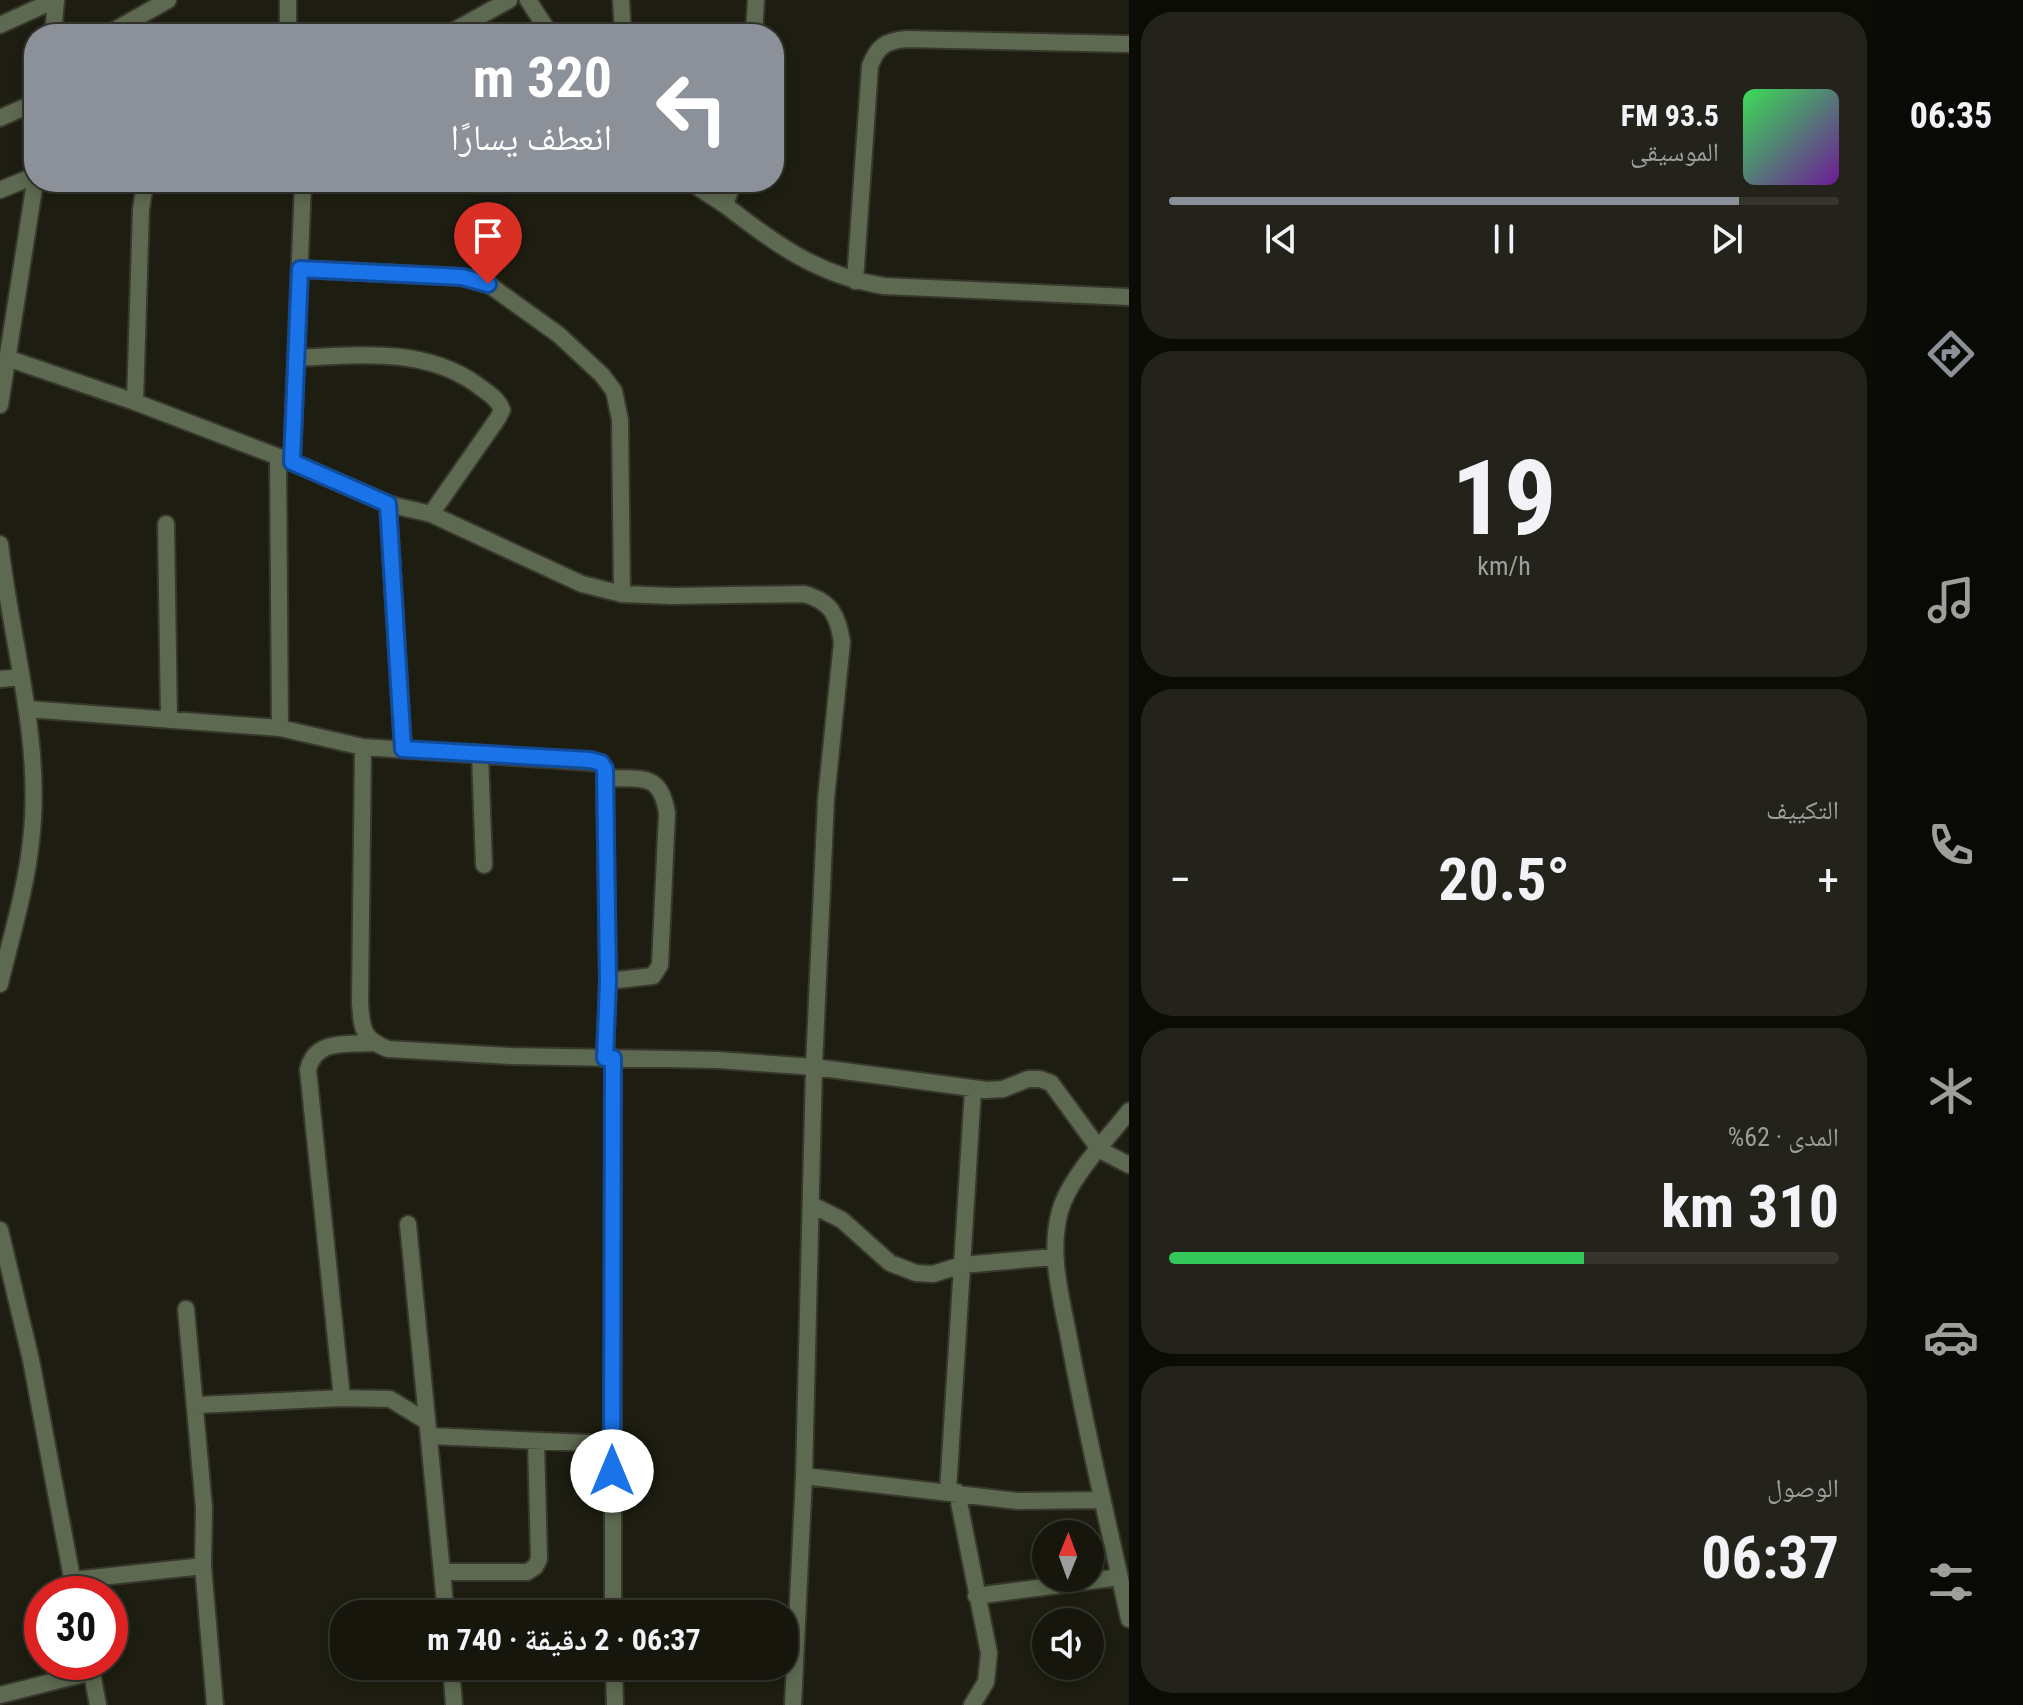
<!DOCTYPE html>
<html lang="ar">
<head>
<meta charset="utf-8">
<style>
	body { margin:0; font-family:"Roboto Condensed","Noto Naskh Arabic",sans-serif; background:#23231b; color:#f1f3f6; direction:rtl; height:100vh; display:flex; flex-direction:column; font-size:30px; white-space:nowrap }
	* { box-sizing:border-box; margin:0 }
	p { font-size:26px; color:#9e9f9d }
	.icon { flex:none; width:44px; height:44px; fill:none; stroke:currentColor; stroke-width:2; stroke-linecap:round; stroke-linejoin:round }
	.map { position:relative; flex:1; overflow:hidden; direction:ltr }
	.sheet { display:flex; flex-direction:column; gap:12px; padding:12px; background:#0c0c07; width:750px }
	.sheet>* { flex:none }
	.banner { position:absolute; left:24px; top:24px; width:760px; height:168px; border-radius:32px; box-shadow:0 4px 12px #0003,0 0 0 2px #35352e; direction:rtl; background:#8c9099; color:#fff; overflow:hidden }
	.needle { width:52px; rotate:1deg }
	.controls { position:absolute; left:1032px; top:1520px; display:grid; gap:16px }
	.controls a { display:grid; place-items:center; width:72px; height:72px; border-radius:50%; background:#16160d; box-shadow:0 4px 12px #0003,0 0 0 2px #35352e; font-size:40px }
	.speed { position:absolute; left:24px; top:1576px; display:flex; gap:16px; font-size:40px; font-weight:700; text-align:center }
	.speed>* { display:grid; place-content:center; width:104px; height:104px; border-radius:50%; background:#16160d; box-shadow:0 4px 12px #0003,0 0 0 2px #35352e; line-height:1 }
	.speed .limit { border:12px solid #d22; background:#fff; color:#111 }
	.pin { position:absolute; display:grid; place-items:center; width:68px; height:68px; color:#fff; margin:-82px -34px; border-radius:50% 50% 50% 0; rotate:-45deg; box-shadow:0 0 8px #0007 }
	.pin .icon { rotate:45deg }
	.me { position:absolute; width:88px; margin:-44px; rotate:0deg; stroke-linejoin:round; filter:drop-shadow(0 0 6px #0008) }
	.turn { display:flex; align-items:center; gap:28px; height:168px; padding:0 40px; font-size:36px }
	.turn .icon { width:104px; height:104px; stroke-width:2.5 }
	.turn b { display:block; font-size:56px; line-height:68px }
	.big { font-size:60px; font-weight:700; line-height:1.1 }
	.sheet .tile { flex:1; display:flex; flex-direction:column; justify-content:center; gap:12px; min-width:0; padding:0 28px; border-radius:32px; background:#23231b }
	.sheet .dial { align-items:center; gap:0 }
	.dial b { font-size:104px; line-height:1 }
	.song { display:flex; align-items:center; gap:24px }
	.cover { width:96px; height:96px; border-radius:12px; background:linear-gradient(135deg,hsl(130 70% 55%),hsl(280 70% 35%)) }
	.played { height:8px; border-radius:4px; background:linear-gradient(90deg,#8c9099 85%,#35352e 85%) }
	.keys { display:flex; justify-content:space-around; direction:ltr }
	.heat { display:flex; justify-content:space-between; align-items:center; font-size:44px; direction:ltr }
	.charge { height:12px; border-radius:6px; background:linear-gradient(90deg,#34c759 62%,#35352e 0) }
	.trip { position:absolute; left:330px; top:1600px; width:468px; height:80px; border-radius:32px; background:#16160d; box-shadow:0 4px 12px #0003,0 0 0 2px #35352e; font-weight:700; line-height:80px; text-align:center; direction:rtl }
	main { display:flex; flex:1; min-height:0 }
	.dock { display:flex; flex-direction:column; width:144px; justify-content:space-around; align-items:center; background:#090905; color:#9e9f9d }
	.dock .icon { width:56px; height:56px }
	.dock .active { color:#8c9099 }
	.dock b { font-size:36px; color:#f1f3f6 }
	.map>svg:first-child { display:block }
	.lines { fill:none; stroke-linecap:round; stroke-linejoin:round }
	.minor-casing { stroke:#37372c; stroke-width:20 }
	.minor { stroke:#5d6950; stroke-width:16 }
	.route-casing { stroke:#114b97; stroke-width:20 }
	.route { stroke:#1a73e8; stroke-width:14 }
</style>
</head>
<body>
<main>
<nav class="dock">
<b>06:35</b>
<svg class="icon active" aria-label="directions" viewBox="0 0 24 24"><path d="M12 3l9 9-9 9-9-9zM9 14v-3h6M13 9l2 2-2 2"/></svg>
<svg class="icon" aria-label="music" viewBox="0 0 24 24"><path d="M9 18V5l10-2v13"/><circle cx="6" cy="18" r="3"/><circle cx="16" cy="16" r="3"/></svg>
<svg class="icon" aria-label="phone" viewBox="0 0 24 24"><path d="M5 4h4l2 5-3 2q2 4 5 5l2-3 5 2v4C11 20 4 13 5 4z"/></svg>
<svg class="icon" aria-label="climate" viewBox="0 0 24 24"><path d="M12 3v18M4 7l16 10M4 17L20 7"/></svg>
<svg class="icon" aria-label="car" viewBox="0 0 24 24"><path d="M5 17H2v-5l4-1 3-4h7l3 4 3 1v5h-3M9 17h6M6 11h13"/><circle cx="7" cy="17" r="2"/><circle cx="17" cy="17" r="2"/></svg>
<svg class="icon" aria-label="filters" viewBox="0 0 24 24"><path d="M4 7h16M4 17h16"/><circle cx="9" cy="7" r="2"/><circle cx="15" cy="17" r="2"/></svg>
</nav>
<section class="sheet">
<div class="tile">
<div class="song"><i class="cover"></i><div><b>93.5 FM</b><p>الموسيقى</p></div></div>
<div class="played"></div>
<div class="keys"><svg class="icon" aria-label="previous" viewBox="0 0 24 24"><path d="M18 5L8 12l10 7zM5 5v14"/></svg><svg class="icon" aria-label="pause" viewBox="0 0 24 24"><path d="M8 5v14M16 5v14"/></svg><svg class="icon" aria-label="next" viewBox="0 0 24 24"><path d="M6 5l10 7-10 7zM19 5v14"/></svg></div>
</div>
<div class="tile dial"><b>19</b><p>km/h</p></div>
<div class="tile"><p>التكييف</p>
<div class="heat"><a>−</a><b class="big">20.5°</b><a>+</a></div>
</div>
<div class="tile"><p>المدى · 62%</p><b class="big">310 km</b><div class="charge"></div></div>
<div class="tile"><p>الوصول</p><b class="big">06:37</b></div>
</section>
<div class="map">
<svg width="1129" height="1705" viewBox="0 0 1129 1705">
	<rect width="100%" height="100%" fill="#1d1d11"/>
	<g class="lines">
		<defs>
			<path id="minor" d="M528 0 550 34
				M621 0 623 34
				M0 25 55 0
				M53 34 56 0
				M108 34 168 0
				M288 34V0
				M448 34 509 0
				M754 34 756 0
				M0 118 34 103
				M690 182 725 205 733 182
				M0 190 34 176
				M725 205C776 244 818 276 884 286L1129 297
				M300 269 462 277 488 284 559 335 602 375 614 391 620 420 622 594
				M855 281 870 66C877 47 885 41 906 39L1129 44
				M7 358 135 402 292 462 388 504 431 514 582 584 622 594 672 596 804 594C831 601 838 616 842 642L826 799 814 1067 804 1476 793 1705
				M297 358C359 355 423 347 476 384 486 392 498 398 502 410L498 418 431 514
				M135 402 141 209 144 190 148 182
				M0 405 35 182
				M278 457 280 728
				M292 462 303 182
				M388 504 403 749
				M166 524 169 720
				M0 544C11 642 43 741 31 841 26 889 11 937 0 984
				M0 679 21 677
				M27 709 280 728 363 747 601 763 605 769V778L608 981 605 1058
				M363 747 360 1003C362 1029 362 1039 388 1049L511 1056 718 1060 814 1067 987 1090 1003 1089 1028 1079H1040L1051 1083 1100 1150 1129 1165
				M480 754 484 865
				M605 778C641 780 660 771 667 813L660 965 653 976 608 981
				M371 1043C345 1045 315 1039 308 1070L342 1398 390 1399 426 1421
				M1129 1111C1107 1140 1070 1176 1060 1211 1048 1255 1062 1300 1070 1344 1087 1436 1109 1527 1129 1619
				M812 1205 842 1220 890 1263 916 1273 933 1274 962 1265 1054 1257
				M408 1224 446 1614
				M0 1230 31 1360 75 1594
				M197 1405 342 1398
				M430 1436 612 1444
				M804 1476 1018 1501 1102 1500
				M948 1491 973 1089
				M957 1492 989 1653 986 1682 972 1705
				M203 1566 215 1705
				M442 1572H527L535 1567 539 1559 536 1441
				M73 1580 203 1566 204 1508 186 1309
				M976 1596 1120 1577
				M613 1614V1058
				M90 1663 98 1705
				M451 1666 454 1705
				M614 1666 615 1705
				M0 1695 91 1672"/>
		</defs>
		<use href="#minor" class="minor-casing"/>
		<use href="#minor" class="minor"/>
	</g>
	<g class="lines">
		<defs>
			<path id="route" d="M488 284 462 277 300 269 292 462 388 504 403 749 590 760 601 763 605 769 608 981 605 1058H613L612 1471"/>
		</defs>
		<use href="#route" class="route-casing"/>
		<use href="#route" class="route"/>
	</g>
</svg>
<div class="controls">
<a><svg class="needle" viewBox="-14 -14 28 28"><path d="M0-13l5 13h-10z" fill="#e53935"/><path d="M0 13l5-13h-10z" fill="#9e9f9d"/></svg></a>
<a><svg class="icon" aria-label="sound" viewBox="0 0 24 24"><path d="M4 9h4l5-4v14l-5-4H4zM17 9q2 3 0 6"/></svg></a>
</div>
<div class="speed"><div class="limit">30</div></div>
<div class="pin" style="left:488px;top:284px;background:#d93025"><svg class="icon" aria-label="arrive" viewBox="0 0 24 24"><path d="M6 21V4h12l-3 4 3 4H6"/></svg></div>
<svg class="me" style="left:612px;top:1471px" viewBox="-20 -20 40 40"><circle r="19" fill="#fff"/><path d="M0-13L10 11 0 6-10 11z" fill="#1a73e8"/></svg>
<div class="trip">06:37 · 2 دقيقة · 740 m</div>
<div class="banner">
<div class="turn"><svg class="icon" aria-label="left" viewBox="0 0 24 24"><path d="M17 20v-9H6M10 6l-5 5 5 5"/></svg><div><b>320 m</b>انعطف يسارًا</div></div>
</div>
</div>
</main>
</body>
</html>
